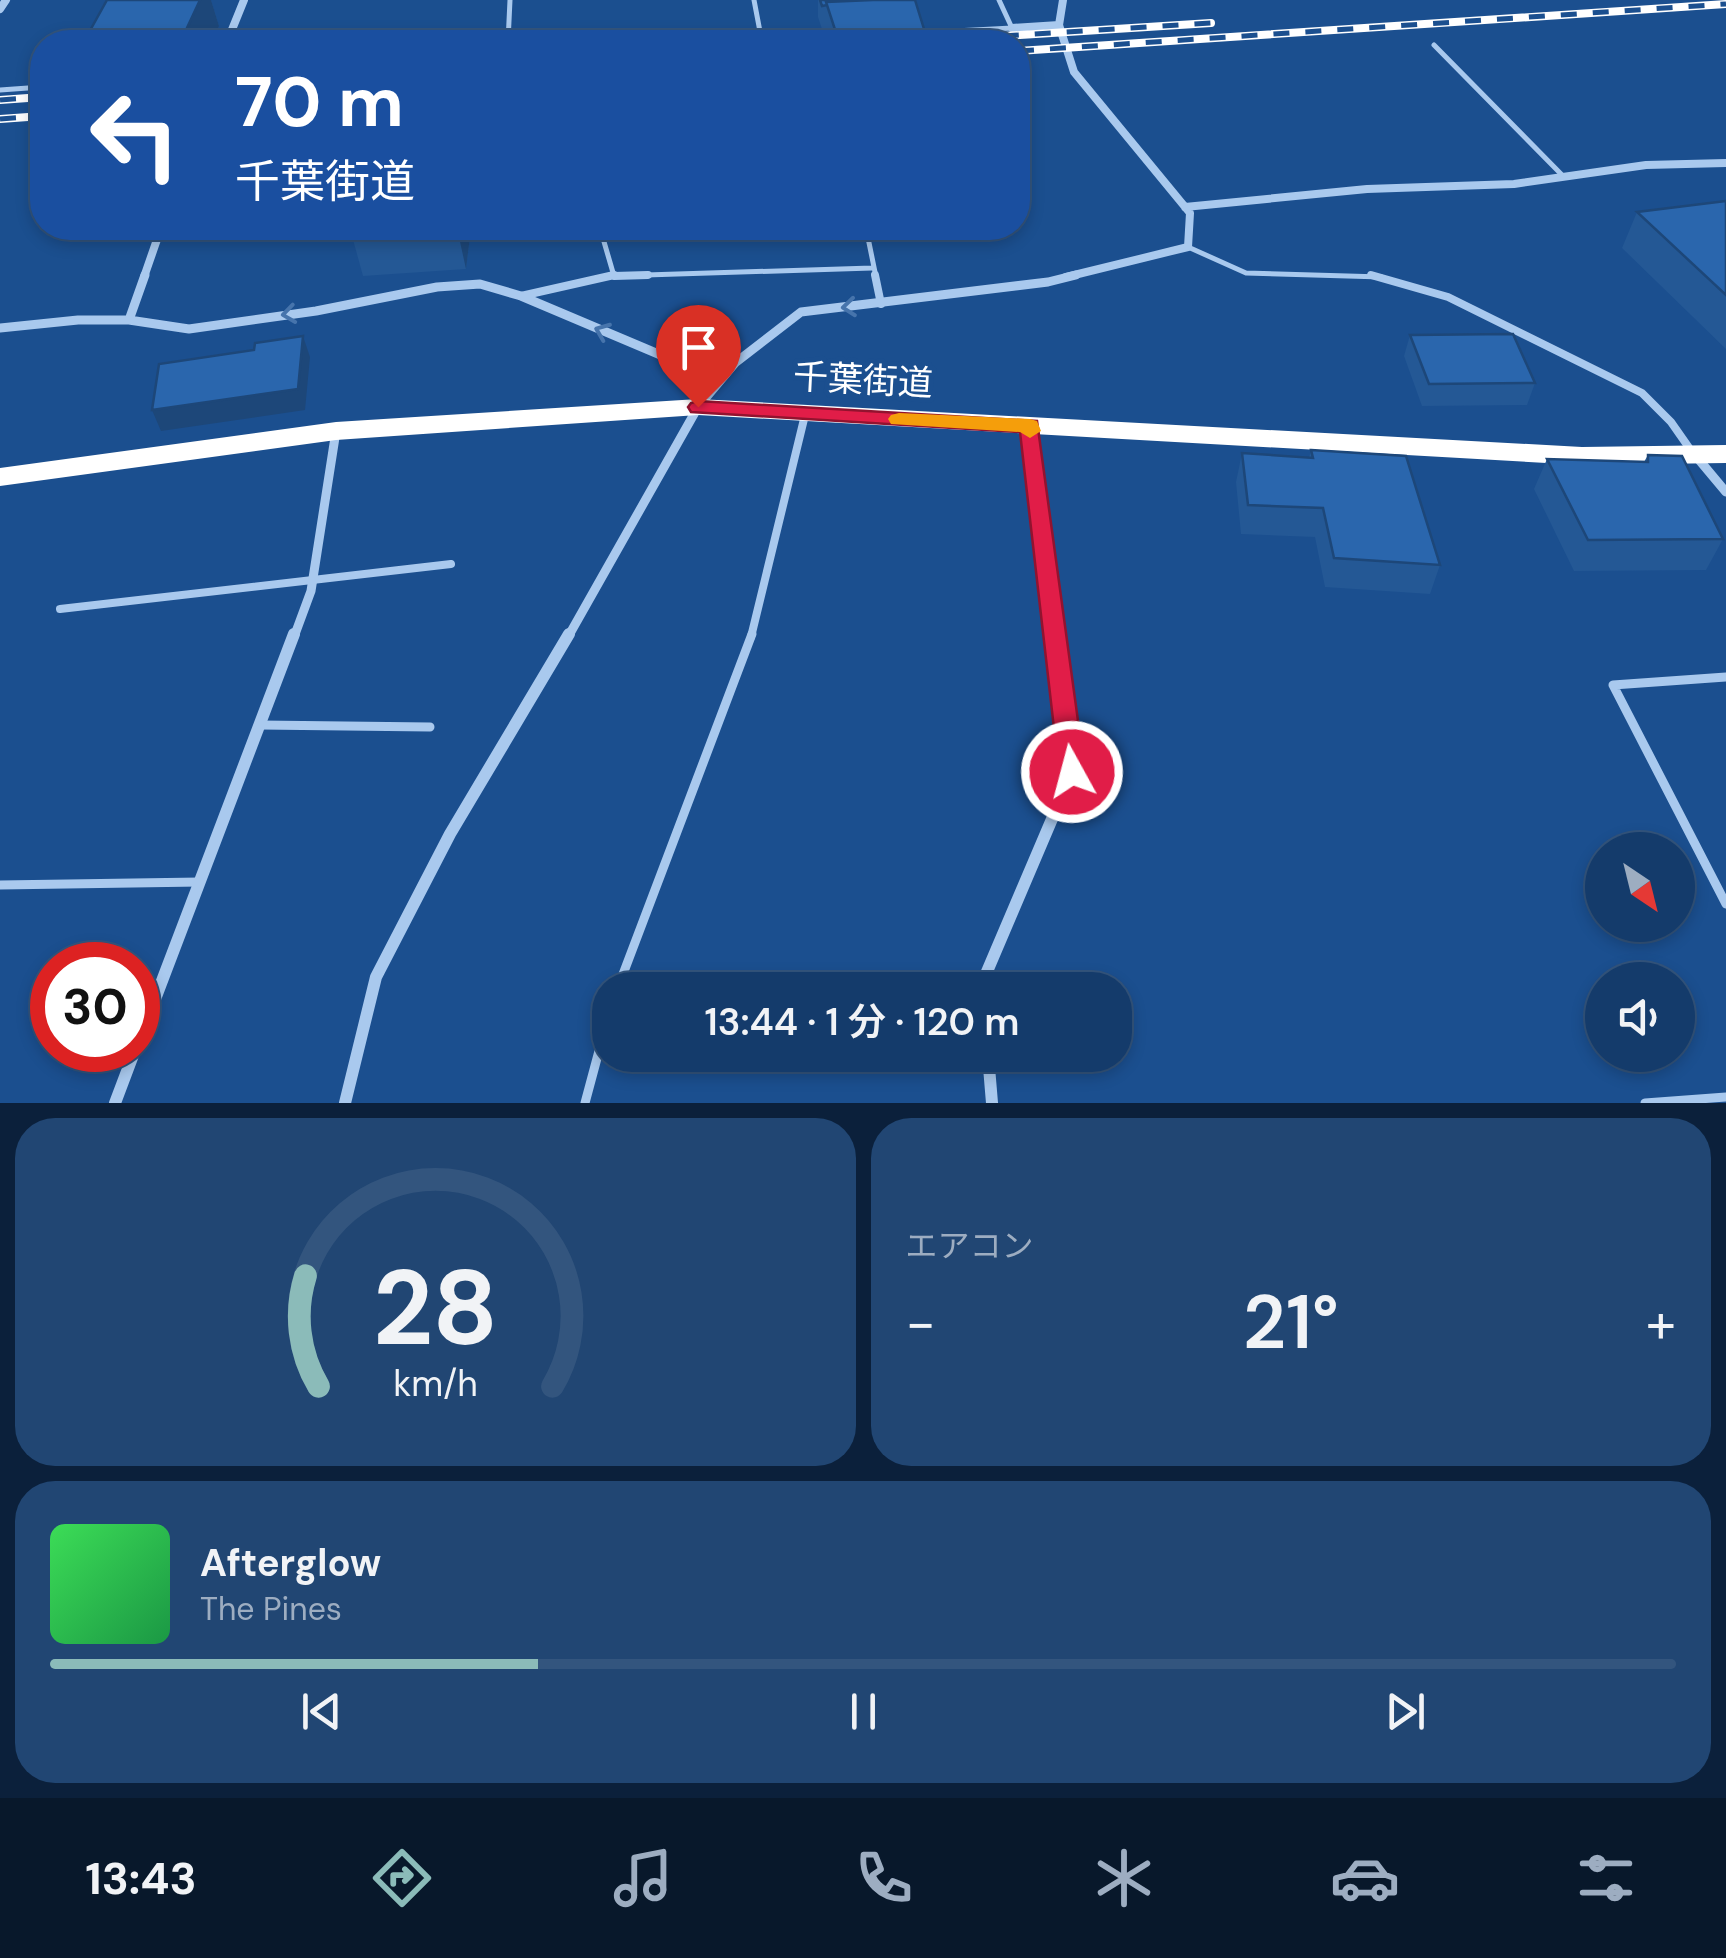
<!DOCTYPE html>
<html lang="ja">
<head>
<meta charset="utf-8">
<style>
	body { margin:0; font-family:"DM Sans","Noto Sans JP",sans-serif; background:#214673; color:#f1f3f6; height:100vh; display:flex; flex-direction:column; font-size:38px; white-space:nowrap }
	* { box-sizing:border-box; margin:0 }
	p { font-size:32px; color:#9dadc1 }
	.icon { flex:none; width:55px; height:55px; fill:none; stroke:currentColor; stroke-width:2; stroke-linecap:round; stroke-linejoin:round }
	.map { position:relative; height:1103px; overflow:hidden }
	.details { display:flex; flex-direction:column; gap:15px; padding:15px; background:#0b203b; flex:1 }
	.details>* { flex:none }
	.top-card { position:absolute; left:30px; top:30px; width:1000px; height:210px; border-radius:40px; box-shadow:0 5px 15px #0003,0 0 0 2px #33557e; background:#1a4fa0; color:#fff; overflow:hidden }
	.needle { width:65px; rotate:145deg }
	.controls { position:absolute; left:1585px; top:832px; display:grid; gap:20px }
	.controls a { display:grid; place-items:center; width:110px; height:110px; border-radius:50%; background:#143b6b; box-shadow:0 5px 15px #0003,0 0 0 2px #33557e; font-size:50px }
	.speed { position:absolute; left:30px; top:942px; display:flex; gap:20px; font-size:50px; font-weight:700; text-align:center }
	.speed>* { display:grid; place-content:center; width:130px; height:130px; border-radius:50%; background:#143b6b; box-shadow:0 5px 15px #0003,0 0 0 2px #33557e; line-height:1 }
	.speed .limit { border:15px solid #d22; background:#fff; color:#111 }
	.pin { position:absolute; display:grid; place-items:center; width:85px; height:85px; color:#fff; margin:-102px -42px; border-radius:50% 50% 50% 0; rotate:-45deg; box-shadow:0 0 10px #0007 }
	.pin .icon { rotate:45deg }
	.me { position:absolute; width:110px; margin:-55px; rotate:353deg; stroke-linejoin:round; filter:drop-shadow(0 0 8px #0008) }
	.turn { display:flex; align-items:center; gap:35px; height:210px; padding:0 40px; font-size:45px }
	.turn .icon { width:130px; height:130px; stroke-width:2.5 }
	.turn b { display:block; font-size:70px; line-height:85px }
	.big { font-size:75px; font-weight:600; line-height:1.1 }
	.details .widget { flex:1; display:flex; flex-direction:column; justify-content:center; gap:15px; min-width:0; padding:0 35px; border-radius:40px; background:#214673 }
	.details .dial { align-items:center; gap:0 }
	.dial svg { height:260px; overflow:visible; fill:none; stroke:#33557e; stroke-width:7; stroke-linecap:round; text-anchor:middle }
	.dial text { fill:#f1f3f6; stroke:none }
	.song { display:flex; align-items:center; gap:30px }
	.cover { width:120px; height:120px; border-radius:15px; background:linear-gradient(135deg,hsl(130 70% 55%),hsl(140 70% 35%)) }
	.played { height:10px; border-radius:5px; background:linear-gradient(90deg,#8bbbb9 30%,#33557e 30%) }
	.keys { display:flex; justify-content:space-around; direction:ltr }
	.heat { display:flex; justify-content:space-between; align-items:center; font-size:55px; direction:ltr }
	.details .tiles { flex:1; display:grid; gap:15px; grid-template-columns:1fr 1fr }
	.widget:last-child { grid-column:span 2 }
	.trip { position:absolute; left:592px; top:972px; width:540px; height:100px; border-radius:40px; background:#143b6b; box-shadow:0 5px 15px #0003,0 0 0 2px #33557e; font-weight:600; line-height:100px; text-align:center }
	.menu { display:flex; height:160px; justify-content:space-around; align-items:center; background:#08182b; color:#9dadc1 }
	.menu .icon { width:70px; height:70px }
	.menu .active { color:#8bbbb9 }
	.menu b { font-size:45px; color:#f1f3f6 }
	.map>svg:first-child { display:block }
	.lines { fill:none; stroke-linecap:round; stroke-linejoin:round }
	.lane-far2 { stroke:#a9c9ee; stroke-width:5 }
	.lane-far1 { stroke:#a9c9ee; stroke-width:8 }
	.lane { stroke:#a9c9ee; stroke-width:9 }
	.street-far2 { stroke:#a9c9ee; stroke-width:8 }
	.street-far1 { stroke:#a9c9ee; stroke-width:9 }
	.street { stroke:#a9c9ee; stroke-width:12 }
	.highway { fill:#fff; fill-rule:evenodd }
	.rail-casing { stroke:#fff; stroke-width:8 }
	.rail { stroke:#1b4f8f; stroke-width:5; stroke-dasharray:16; stroke-linecap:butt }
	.wall { fill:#245895 }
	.shaded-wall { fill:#1d4779 }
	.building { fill:#2a66ad; stroke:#1d4779; stroke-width:2.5 }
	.oneway { stroke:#4674ac }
	.route { fill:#e11d48; stroke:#92132f; stroke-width:2.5 }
	.slow { fill:#f59e0b }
	.labels { text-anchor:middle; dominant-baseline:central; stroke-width:10; stroke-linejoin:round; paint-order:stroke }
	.street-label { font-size:35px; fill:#fff; stroke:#1b4f8f }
</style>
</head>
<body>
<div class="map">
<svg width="1726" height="1103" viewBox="0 0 1726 1103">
	<rect width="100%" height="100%" fill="#1b4f8f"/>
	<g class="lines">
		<path class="lane-far2" d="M754 0 762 42
			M917 33 1012 28 999 0
			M508 42 510 0
			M755 42 833 38
			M1434 45 1563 176
			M0 90 42 87
			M600 228 614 276 607 277
			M866 228 876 277
			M1188 247 1246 273 1382 277
			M614 276 872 268"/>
		<path class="lane-far1" d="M875 275 881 304
			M1371 275 1448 297 1642 393 1671 422 1692 452
			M614 276 648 275
			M521 296 614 275
			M60 609 451 564
			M751 637 805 415"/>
		<path class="lane" d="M1726 677 1613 685 1726 904
			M260 725 430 727
			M0 885 200 882
			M617 990 752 634
			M585 1103 610 1010
			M1645 1103 1726 1097"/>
		<path class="street-far2" d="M1063 0 1059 25 1074 72 1190 213 1188 247 1066 277
			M0 9 6 0
			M1012 28 1059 25
			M227 42 244 0
			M1185 207 1367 189 1514 184 1646 165 1726 163
			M144 277 161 228"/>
		<path class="street-far1" d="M129 320 145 275
			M0 328 78 320H129L189 329 316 311 437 287 480 284 521 296 663 356 688 371 698 407
			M1030 426 1056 637
			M1695 455 1726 492
			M294 637 311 591 336 431
			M568 637 698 407 735 363 801 312 1048 282 1076 275"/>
		<path class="street" d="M984 990 983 981 1072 772 1055 634
			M138 1044 294 634
			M988 1055 992 1103
			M115 1103 135 1050
			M345 1103 376 977 450 834 569 634"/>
		<path class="highway" d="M698 399 1582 447 1726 445V463L1582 465 698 415 336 440 0 486V468L336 422Z"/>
		<defs>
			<path id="rail" d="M907 42 1211 23
				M1018 51 1726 4
				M0 100 42 97
				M0 119 42 116"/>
		</defs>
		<use href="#rail" class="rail-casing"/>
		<use href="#rail" class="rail"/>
	</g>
	<path class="wall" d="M107 0H211L219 26 212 42H90L87 36Z
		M818 0H915L928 42H826V32H823L818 17Z
		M1726 201V349L1622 248 1637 212Z
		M354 228H471L466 269 363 276 352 236Z
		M1410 335 1535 383 1527 405 1422 406 1404 356Z
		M1311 450 1440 565 1430 594 1325 587 1315 537 1241 534 1236 482 1242 453 1309 458Z
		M1648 455 1723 539 1706 570 1574 571 1534 489 1547 459 1644 462Z"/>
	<path class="shaded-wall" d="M200 0H211L219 26 212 42H190L186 30Z
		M457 228H471L466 269Z
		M303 336 310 357 305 410 161 431 152 410Z"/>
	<path class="building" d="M107 0H200L186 30 87 36Z
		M820 0H873L826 2 827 5 822 6Z
		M873 0H915L928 42H839L826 2Z
		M1726 201V295L1637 212Z
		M354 228H457L352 236Z
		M1513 334 1535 383 1429 384 1410 335Z
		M303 336 298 389 152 410 159 364 254 350 255 343Z
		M1311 450 1406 456 1440 565 1334 558 1323 508 1248 505 1242 453 1313 458Z
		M1648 455 1682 456 1723 539 1588 540 1547 459 1648 462Z"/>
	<defs><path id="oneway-chevron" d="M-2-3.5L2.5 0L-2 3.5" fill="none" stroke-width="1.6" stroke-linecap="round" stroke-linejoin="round" transform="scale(2.5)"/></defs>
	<g class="oneway">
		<use href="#oneway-chevron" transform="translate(849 307) rotate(174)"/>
		<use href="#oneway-chevron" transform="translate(289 314) rotate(172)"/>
		<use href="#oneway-chevron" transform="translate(602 331) rotate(-158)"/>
	</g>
	<path class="route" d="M698 401 1037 421 1085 772 1081 780 1072 783 1063 780 1059 772 1020 432 691 412 688 407 691 403Z"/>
	<path class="slow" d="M899 413 1030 419 1037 421 1041 431 1030 438 1020 432 891 424 888 419 891 415Z"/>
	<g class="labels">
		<g class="street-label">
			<text transform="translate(863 380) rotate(3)">千葉街道</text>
		</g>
	</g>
</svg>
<div class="controls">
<a><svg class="needle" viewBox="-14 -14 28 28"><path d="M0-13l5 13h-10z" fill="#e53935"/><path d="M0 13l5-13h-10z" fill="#9dadc1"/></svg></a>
<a><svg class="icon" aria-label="sound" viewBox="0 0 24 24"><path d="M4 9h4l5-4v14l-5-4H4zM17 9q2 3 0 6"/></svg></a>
</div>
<div class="speed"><div class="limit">30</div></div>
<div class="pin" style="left:698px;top:407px;background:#d93025"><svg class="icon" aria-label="arrive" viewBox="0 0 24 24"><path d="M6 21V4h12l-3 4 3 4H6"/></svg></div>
<svg class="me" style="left:1072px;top:772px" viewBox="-20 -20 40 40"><circle r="17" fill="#e11d48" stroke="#fff" stroke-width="3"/><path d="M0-11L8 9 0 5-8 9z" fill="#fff"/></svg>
<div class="trip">13:44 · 1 分 · 120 m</div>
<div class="top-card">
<div class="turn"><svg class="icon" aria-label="left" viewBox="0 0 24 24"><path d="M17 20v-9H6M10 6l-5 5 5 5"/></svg><div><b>70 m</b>千葉街道</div></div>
</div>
</div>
<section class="details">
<div class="tiles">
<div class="widget dial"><svg viewBox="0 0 100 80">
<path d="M14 69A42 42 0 1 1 86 69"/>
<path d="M14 69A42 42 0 0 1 10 35" stroke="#8bbbb9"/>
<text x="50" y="56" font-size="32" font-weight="700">28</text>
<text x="50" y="72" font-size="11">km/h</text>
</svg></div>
<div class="widget"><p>エアコン</p>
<div class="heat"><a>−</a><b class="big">21°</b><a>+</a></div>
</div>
<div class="widget">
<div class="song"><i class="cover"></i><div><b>Afterglow</b><p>The Pines</p></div></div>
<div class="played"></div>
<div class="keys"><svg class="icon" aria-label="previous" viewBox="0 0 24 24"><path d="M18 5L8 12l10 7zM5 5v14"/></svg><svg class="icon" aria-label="pause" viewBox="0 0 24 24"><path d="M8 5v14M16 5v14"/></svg><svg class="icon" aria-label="next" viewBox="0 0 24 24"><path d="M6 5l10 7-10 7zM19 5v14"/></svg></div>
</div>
</div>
</section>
<nav class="menu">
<b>13:43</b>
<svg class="icon active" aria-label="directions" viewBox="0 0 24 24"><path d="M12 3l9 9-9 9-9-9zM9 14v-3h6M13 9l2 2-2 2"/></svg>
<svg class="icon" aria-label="music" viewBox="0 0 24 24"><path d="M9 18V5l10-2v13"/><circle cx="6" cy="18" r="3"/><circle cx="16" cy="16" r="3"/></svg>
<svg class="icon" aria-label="phone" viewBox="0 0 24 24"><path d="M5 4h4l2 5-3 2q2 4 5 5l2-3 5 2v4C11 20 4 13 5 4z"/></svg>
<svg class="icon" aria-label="climate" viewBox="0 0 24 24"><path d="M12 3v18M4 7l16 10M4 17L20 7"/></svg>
<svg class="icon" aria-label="car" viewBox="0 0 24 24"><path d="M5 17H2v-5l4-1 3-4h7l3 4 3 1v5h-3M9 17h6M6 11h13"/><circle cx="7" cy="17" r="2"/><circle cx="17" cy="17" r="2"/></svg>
<svg class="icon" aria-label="filters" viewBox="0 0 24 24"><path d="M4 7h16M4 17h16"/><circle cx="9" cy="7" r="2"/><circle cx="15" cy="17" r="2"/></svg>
</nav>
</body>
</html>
